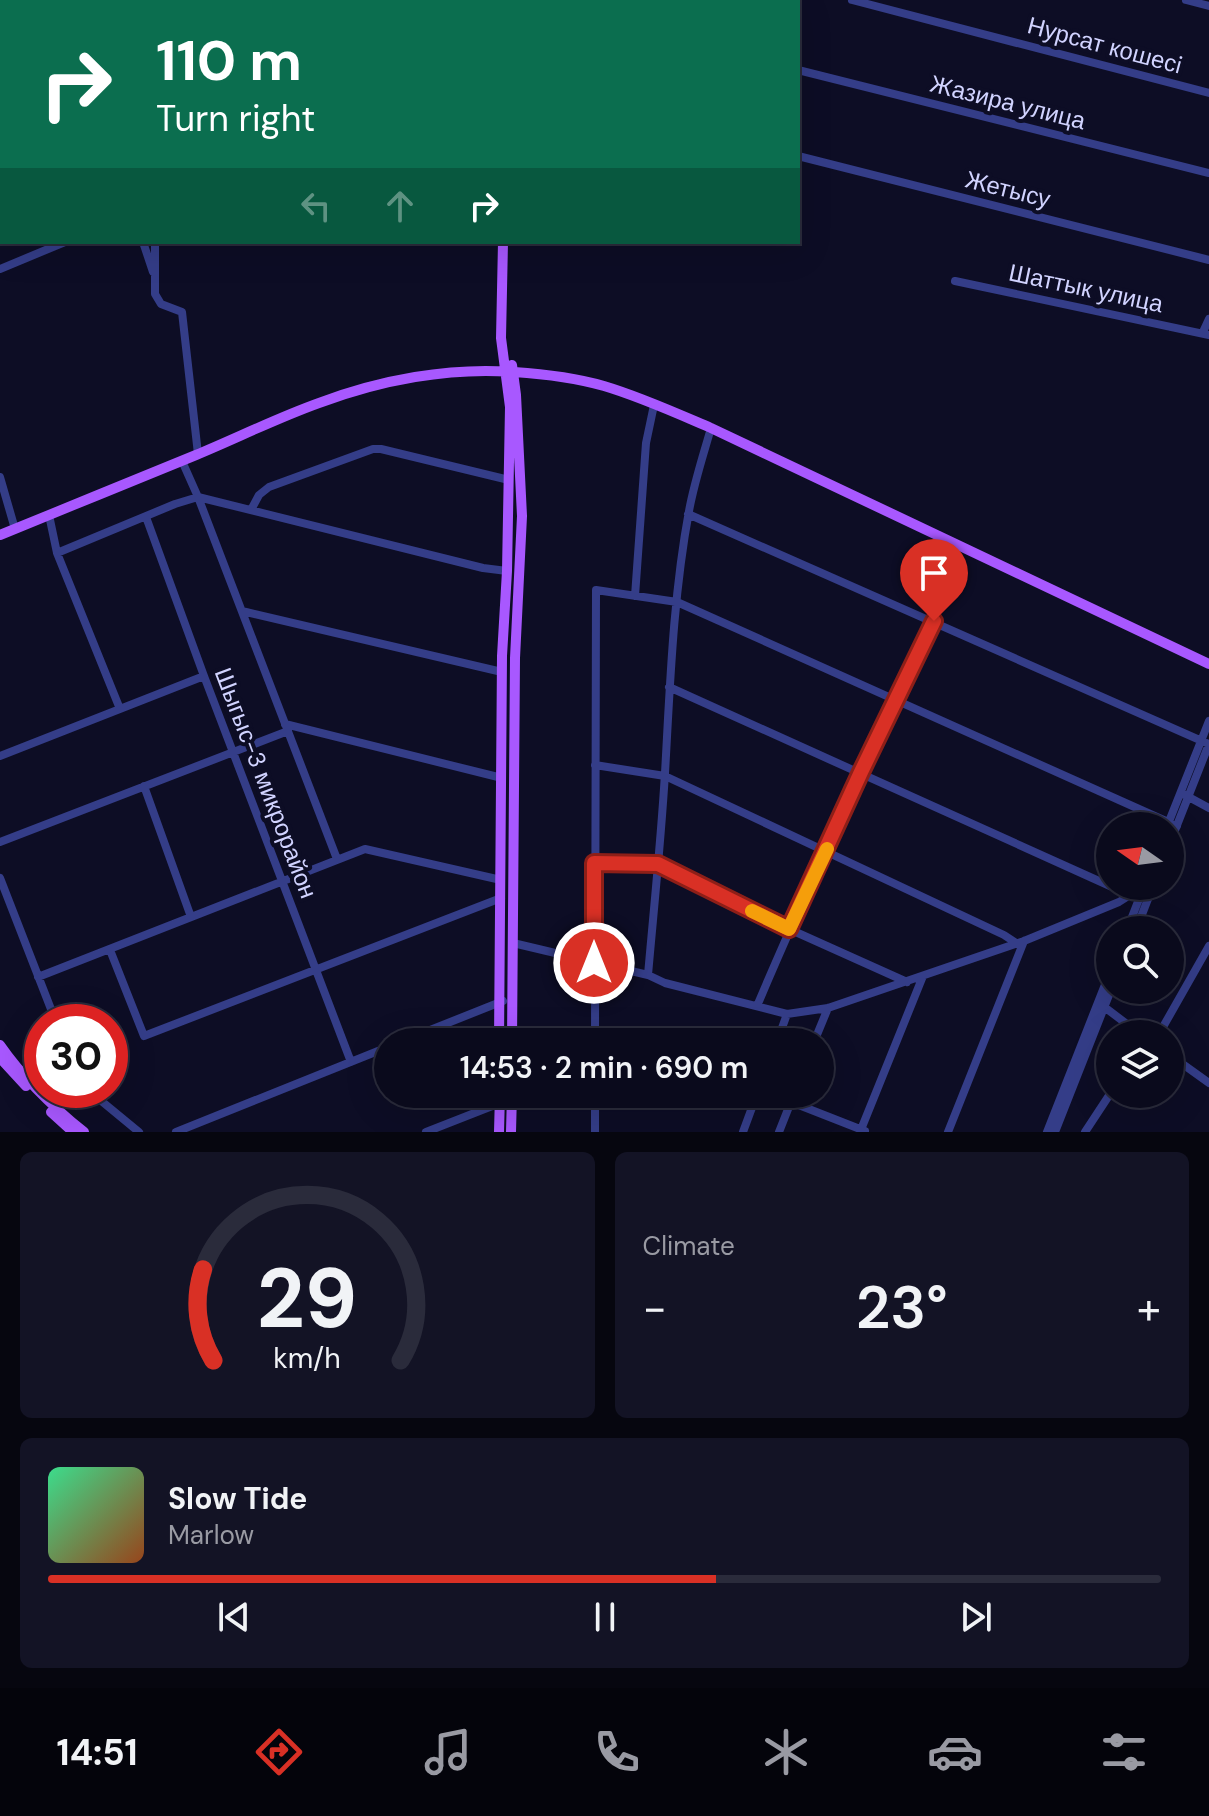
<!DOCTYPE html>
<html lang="en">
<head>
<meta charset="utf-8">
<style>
	body { margin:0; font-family:"DM Sans",sans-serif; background:#131325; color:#f1f3f6; height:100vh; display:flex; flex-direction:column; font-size:30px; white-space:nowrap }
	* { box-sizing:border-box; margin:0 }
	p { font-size:26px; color:#999aa3 }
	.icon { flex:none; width:44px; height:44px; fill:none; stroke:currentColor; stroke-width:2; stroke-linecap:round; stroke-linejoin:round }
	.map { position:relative; height:1132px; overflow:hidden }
	.sheet { display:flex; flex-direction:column; gap:20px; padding:20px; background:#06060f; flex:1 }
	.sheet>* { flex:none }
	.guide { position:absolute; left:0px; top:0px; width:800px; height:244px; box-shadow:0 8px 32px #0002,0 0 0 2px #2a2b3b; background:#0b6e4f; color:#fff; overflow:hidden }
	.needle { width:52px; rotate:284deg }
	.buttons { position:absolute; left:1096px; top:812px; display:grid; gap:16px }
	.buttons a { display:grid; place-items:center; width:88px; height:88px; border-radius:50%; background:#0a0a1c; box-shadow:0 8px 32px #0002,0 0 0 2px #2a2b3b; font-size:40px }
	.speed { position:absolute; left:24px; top:1004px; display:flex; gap:16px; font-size:40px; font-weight:700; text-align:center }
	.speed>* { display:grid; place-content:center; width:104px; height:104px; border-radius:50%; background:#0a0a1c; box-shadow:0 8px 32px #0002,0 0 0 2px #2a2b3b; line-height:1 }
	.speed .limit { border:12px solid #d22; background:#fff; color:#111 }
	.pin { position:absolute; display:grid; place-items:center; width:68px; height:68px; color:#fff; margin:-82px -34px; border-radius:50% 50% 50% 0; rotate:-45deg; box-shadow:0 0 8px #0007 }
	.pin .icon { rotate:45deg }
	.me { position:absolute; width:88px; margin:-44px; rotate:0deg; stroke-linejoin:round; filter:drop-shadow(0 0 6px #0008) }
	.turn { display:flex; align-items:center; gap:28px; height:168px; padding:0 24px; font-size:36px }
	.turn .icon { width:104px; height:104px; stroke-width:2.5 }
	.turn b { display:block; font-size:56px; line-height:68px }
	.lanes { display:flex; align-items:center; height:76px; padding:0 24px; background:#0003; justify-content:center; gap:40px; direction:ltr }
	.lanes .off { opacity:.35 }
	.big { font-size:60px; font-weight:600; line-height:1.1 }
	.sheet .card { flex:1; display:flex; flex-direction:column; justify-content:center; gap:12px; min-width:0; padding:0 28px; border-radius:12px; background:#131325 }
	.sheet .dial { align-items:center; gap:0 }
	.dial svg { height:208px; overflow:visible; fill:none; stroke:#2a2b3b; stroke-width:7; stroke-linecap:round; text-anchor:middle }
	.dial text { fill:#f1f3f6; stroke:none }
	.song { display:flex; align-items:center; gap:24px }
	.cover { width:96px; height:96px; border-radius:12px; background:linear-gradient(135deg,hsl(150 70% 55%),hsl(20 70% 35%)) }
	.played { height:8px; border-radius:4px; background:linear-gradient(90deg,#d93025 60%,#2a2b3b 60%) }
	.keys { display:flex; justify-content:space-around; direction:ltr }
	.heat { display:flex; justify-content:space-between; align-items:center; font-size:44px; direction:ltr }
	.sheet .tiles { flex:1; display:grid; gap:20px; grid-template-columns:1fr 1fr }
	.card:last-child { grid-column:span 2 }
	.trip { position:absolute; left:374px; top:1028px; width:460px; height:80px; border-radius:40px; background:#0a0a1c; box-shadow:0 8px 32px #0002,0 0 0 2px #2a2b3b; font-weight:600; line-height:80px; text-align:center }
	.dock { display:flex; height:128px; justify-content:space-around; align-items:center; background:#04040b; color:#999aa3 }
	.dock .icon { width:56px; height:56px }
	.dock .current { color:#d93025 }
	.dock b { font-size:36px; color:#f1f3f6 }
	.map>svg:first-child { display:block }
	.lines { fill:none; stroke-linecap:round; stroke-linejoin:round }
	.minor { stroke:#343d88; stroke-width:8 }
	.major { stroke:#a858ff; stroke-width:10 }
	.route-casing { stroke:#8d1f18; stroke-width:20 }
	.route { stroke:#d93025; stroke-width:14 }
	.slow { stroke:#f59e0b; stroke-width:14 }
	.labels { text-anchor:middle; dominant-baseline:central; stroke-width:8; stroke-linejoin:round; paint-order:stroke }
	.street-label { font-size:24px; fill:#d1d3ff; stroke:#0d0d25 }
</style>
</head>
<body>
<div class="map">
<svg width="1209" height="1132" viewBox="0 0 1209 1132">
	<rect width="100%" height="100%" fill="#0d0d25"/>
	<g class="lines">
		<path class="minor" d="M154 0V2
			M486 0V2L506 0
			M519 0 528 2
			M852 0 1209 93
			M1186 0 1209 6
			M137 2 143 0
			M0 49 2 48
			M798 70 1209 173
			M0 122 2 121
			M798 156 1209 260
			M0 191H2
			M143 242 153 272
			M155 242V294L161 304 182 312 198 454
			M0 269 65 242
			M955 281 1209 335
			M1203 332 1209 319
			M182 461 198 497 337 859
			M0 477 15 529
			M251 510 259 495 269 487 373 449H381L509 480
			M688 514 1209 744
			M49 515 57 553 120 709
			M146 517 204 676 351 1062
			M57 553 175 504 198 497 483 568 507 571
			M635 596 646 443 654 405
			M242 611 502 672
			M669 687 1110 886
			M285 724 502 778
			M0 756 204 676
			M595 765 665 776 1004 935 1016 943
			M144 786 191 917
			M1185 795 1209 808
			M1168 824 1209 721
			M0 842 288 731
			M1170 843 1209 744
			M594 863 658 864 789 929 907 982
			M0 878 56 1022
			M1127 930 1144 886
			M1136 930 1153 886
			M513 943 648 975 665 983 787 1014 828 1008 1024 941 1119 902 1130 895
			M110 950 144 1036 501 898
			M648 975C654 907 661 840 665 773 670 686 673 597 689 511 694 483 703 456 711 428
			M38 977 365 849 501 880
			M757 1006C812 876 873 748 934 621
			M1103 1006 1140 1034
			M1159 1034 1209 946
			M400 1042 503 1001
			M595 1042 596 590 677 602 1177 826
			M777 1042 787 1014
			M814 1042 828 1008
			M1170 1055 1209 1083
			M88 1090 139 1132
			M791 1102 865 1131
			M176 1132 388 1047
			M426 1132 500 1103
			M595 1132V1094
			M743 1132 757 1094
			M779 1132 794 1094
			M860 1132 923 976
			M948 1132 1024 941
			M1047 1132 1110 972
			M1055 1132 1111 990
			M1085 1132 1110 1094"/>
		<path class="major" d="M500 2V0
			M512 365 516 395 522 516 515 658 512 1042
			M0 535C65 508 131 482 196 455 237 438 277 418 319 403 380 380 449 367 514 372 544 374 576 378 604 386 641 397 676 413 711 428L1209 664
			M499 1042 502 656 507 571 510 407 501 338 503 242
			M0 1045C23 1078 53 1107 84 1132
			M0 1058 26 1086
			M51 1112 73 1132
			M499 1132 500 1094
			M511 1132 512 1094"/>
	</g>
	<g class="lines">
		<defs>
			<path id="route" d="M594 963V863L658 864 789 929 861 772 934 621"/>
		</defs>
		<use href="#route" class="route-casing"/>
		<use href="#route" class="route"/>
		<path class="slow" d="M752 911 789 929 827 849"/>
	</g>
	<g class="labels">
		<g class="street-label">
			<text transform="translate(1105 45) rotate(15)">Нурсат кошесi</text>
			<text transform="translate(1008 102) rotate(14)">Жазира улица</text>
			<text transform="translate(1008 189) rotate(14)">Жетысу</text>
			<text transform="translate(1086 288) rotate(12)">Шаттык улица</text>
			<text transform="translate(266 783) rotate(69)">Шыгыс-3 микрорайон</text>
		</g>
	</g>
</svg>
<div class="buttons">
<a><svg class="needle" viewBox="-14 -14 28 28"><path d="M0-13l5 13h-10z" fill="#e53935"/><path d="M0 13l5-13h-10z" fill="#999aa3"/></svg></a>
<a><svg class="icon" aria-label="search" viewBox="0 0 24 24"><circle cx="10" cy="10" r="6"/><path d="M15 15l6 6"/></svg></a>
<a><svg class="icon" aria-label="layers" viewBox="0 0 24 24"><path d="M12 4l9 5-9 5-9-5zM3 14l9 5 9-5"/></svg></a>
</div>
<div class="speed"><div class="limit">30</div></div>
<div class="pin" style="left:934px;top:621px;background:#d93025"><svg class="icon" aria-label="arrive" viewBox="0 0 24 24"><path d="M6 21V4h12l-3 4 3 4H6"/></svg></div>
<svg class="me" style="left:594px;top:963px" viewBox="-20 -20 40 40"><circle r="17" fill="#d93025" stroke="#fff" stroke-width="3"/><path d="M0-11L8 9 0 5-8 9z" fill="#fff"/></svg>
<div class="trip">14:53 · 2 min · 690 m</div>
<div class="guide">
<div class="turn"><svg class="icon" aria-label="right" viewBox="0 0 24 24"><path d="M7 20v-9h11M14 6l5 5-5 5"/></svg><div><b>110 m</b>Turn right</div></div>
<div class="lanes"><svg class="icon off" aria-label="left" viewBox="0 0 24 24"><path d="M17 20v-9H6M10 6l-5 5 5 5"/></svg><svg class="icon off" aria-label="ahead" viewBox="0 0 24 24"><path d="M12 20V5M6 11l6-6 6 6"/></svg><svg class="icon" aria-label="right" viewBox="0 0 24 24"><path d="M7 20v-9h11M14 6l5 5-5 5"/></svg></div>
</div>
</div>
<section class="sheet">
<div class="tiles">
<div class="card dial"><svg viewBox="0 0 100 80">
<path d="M14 69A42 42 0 1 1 86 69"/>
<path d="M14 69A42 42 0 0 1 10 34" stroke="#d93025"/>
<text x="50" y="56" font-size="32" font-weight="700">29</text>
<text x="50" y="72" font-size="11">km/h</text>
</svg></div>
<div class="card"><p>Climate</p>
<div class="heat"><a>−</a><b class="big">23°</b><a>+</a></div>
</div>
<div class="card">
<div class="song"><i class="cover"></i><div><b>Slow Tide</b><p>Marlow</p></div></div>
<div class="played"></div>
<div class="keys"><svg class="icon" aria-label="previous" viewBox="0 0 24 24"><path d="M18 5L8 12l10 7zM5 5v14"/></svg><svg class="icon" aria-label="pause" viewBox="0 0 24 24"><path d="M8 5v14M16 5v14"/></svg><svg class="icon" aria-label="next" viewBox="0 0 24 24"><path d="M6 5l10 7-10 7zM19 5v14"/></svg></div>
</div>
</div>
</section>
<nav class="dock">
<b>14:51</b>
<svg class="icon current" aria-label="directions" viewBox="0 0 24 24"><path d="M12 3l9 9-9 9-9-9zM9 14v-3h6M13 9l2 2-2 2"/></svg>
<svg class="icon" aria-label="music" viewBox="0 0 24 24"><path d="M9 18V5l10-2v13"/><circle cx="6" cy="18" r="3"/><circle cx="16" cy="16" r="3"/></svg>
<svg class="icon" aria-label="phone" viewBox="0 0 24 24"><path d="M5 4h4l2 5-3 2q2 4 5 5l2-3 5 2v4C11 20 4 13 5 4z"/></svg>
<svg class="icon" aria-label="climate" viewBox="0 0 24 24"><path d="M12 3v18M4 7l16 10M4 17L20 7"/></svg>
<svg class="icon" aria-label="car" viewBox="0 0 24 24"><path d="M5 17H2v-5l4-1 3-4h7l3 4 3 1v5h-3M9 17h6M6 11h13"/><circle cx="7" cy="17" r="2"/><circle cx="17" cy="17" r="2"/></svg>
<svg class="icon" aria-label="filters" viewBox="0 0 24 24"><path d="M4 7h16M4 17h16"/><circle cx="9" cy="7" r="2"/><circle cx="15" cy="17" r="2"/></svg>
</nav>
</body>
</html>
